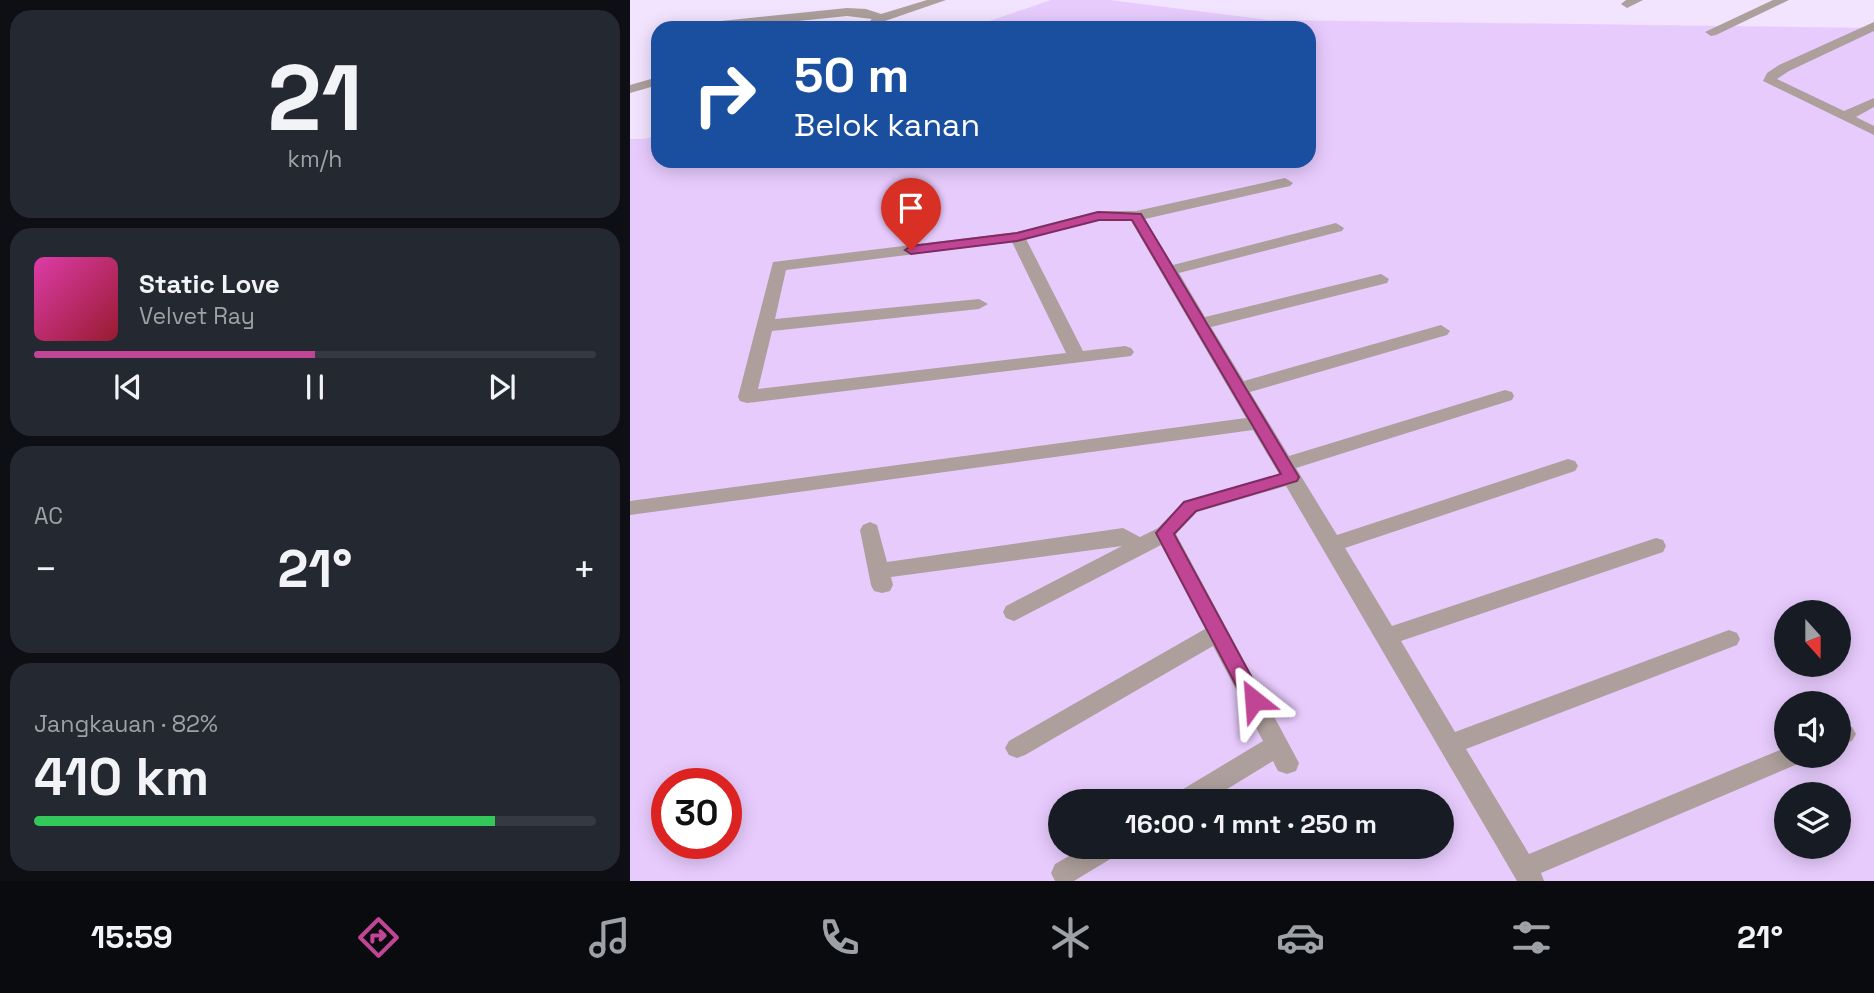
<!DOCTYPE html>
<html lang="id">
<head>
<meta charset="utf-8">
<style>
	body { margin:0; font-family:"Space Grotesk",sans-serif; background:#242831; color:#f1f3f6; height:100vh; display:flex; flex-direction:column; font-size:26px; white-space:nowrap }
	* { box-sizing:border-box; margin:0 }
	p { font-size:23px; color:#9ea1a6 }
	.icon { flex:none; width:38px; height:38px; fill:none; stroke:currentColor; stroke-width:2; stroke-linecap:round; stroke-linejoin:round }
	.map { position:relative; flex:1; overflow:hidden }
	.panel { display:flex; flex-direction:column; gap:10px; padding:10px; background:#0d0f14; width:630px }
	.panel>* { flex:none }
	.banner { position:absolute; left:21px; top:21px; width:665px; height:147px; border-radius:21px; box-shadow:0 4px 18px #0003; background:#1a4fa0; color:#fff; overflow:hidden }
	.needle { width:46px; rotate:159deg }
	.buttons { position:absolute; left:1144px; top:600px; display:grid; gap:14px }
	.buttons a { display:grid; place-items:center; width:77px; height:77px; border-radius:50%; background:#171b24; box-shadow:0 4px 18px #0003; font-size:35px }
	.speed { position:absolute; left:21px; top:768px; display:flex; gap:14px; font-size:35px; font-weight:700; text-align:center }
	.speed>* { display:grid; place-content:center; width:91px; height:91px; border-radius:50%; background:#171b24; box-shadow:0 4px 18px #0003; line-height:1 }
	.speed .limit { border:10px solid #d22; background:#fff; color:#111 }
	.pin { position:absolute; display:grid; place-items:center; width:60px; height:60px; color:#fff; margin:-72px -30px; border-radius:50% 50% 50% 0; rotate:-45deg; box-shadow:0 0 7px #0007 }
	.pin .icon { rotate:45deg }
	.me { position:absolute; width:77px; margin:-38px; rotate:332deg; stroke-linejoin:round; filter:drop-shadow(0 0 5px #0008) }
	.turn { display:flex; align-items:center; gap:24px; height:147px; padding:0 28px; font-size:32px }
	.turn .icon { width:91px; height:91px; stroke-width:2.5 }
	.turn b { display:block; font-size:49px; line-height:60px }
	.big { font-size:52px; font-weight:600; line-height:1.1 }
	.panel .widget { flex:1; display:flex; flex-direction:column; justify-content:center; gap:10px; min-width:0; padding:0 24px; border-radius:21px; background:#242831 }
	.panel .dial { align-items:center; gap:0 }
	.dial b { font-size:91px; line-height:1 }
	.song { display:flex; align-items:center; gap:21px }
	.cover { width:84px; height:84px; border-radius:10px; background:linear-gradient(135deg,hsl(320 70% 55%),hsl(350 70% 35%)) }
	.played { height:7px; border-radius:4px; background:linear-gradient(90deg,#c14595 50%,#363941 50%) }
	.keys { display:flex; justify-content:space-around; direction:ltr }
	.heat { display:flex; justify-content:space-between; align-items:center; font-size:38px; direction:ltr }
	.charge { height:10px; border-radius:5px; background:linear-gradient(90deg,#34c759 82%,#363941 0) }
	.trip { position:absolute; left:418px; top:789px; width:406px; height:70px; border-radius:35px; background:#171b24; box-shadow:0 4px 18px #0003; font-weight:600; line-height:70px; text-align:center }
	.tabs { display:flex; height:112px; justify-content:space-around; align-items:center; background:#090b0e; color:#9ea1a6 }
	.tabs .icon { width:49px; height:49px }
	.tabs .on { color:#c14595 }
	.tabs b { font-size:32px; color:#f1f3f6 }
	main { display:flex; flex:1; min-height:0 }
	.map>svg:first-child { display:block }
	.green { fill:#e7cbfd; fill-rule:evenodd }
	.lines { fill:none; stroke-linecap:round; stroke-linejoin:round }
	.minor { fill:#ad9f9b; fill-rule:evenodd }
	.route { fill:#c14595; stroke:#7d2d61; stroke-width:2 }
</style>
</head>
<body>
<main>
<section class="panel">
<div class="widget dial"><b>21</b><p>km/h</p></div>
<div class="widget">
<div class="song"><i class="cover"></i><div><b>Static Love</b><p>Velvet Ray</p></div></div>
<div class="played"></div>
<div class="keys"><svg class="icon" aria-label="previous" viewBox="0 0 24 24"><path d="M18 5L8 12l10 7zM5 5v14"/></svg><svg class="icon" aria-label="pause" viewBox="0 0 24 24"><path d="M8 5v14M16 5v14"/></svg><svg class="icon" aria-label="next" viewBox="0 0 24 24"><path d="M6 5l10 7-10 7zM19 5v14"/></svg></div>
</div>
<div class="widget"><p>AC</p>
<div class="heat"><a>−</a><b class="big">21°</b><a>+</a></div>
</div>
<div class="widget"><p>Jangkauan · 82%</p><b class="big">410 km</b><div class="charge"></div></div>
</section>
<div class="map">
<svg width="1244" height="881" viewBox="0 0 1244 881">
	<rect width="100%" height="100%" fill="#f2e3fe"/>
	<path class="green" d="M421 0H479L639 20 1244 28V881H0V139H14L28 135V161H679V28H339ZM1157 612H1209V665H1157ZM1157 704H1209V756H1157ZM37 784H96V844H37ZM1157 794H1209V847H1157ZM430 802H812V847H430Z"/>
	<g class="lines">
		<path class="minor" d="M297 0H316L255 21 246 28H232L242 19 217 16 99 28H88L85 25 91 21 217 8 236 9 251 14Z
			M996 0H1013L997 8 991 4Z
			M1143 0H1159L1086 35 1081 36 1075 32Z
			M1244 22V31L1159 71 1147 79 1214 111 1244 98V107L1226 117 1244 126V135L1133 81 1137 73 1149 65Z
			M28 77V85L0 93V85Z
			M655 178 663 183 660 186 515 219 543 265 706 223 714 228 712 231 549 273 575 317 751 274 759 279 757 283 581 327 614 381 811 325 820 331 817 335 620 392 659 456 875 390 882 392 884 396 882 400 666 468 707 535 938 459 945 461 948 466 945 471 715 548 762 626 1026 538 1033 540 1036 546 1033 552 771 641 825 732 1099 630 1107 633 1110 639 1107 645 836 749 899 854 1157 747V756H1173L1170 763 911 873 914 881H887L656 486 567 512 546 534 669 763 666 771 657 774 648 771 643 761 576 802H542L545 794 633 741 583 646 395 755 387 758 379 755 375 748 379 741 575 629 531 545 384 621 376 618 373 612 376 606 492 546 261 577 263 585 260 591 252 593 244 591 241 585 230 530 233 525 240 522 247 525 257 562 493 528 510 537 528 528 553 502 649 474 623 430 0 515V501L616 418 501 221H468L396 239 453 351 495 346 501 348 504 352 501 356 117 403 110 401 108 397 143 262 387 232 468 211H506ZM382 242 436 353 128 389 142 331 349 309 358 304 349 299 145 319 156 270Z
			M1214 724 1222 727 1226 734 1222 741 1209 746V725Z
			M455 847H491L487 855 444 881H425L421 873 425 864Z"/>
	</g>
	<path class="route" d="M468 212 511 214 669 477 667 481 566 511 544 534 634 700 631 706 624 708 617 706 526 533 554 502 651 474 502 220H469L387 241 281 254 275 250 281 246 387 233Z"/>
</svg>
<div class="buttons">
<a><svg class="needle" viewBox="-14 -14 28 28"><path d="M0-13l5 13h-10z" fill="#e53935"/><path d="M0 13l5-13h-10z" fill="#9ea1a6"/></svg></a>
<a><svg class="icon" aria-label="sound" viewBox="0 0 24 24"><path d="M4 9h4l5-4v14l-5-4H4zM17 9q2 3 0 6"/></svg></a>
<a><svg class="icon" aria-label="layers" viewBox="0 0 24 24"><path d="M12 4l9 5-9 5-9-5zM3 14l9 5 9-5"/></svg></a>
</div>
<div class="speed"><div class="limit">30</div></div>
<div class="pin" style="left:281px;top:250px;background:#d93025"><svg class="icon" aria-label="arrive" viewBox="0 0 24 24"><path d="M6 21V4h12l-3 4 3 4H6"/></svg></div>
<svg class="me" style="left:624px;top:700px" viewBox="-20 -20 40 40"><path d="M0-17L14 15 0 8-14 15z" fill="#c14595" stroke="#fff" stroke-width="4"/></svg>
<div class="trip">16:00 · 1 mnt · 250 m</div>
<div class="banner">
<div class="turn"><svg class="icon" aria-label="right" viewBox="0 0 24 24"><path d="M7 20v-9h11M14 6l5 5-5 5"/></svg><div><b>50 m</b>Belok kanan</div></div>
</div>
</div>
</main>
<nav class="tabs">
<b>15:59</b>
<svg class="icon on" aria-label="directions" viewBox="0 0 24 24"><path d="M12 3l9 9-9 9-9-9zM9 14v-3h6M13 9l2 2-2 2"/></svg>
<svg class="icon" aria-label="music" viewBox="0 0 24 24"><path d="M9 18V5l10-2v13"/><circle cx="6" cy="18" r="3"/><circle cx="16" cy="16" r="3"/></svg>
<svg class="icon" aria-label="phone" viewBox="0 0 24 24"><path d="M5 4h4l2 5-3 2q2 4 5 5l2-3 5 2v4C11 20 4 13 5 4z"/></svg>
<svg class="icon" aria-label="climate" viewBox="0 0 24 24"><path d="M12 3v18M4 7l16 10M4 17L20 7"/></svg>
<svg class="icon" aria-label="car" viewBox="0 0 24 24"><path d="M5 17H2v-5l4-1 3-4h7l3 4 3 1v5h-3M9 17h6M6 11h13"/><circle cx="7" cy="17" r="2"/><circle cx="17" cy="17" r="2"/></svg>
<svg class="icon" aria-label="filters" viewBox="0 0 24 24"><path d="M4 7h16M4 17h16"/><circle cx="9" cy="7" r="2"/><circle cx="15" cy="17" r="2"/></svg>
<b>21°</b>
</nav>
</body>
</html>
